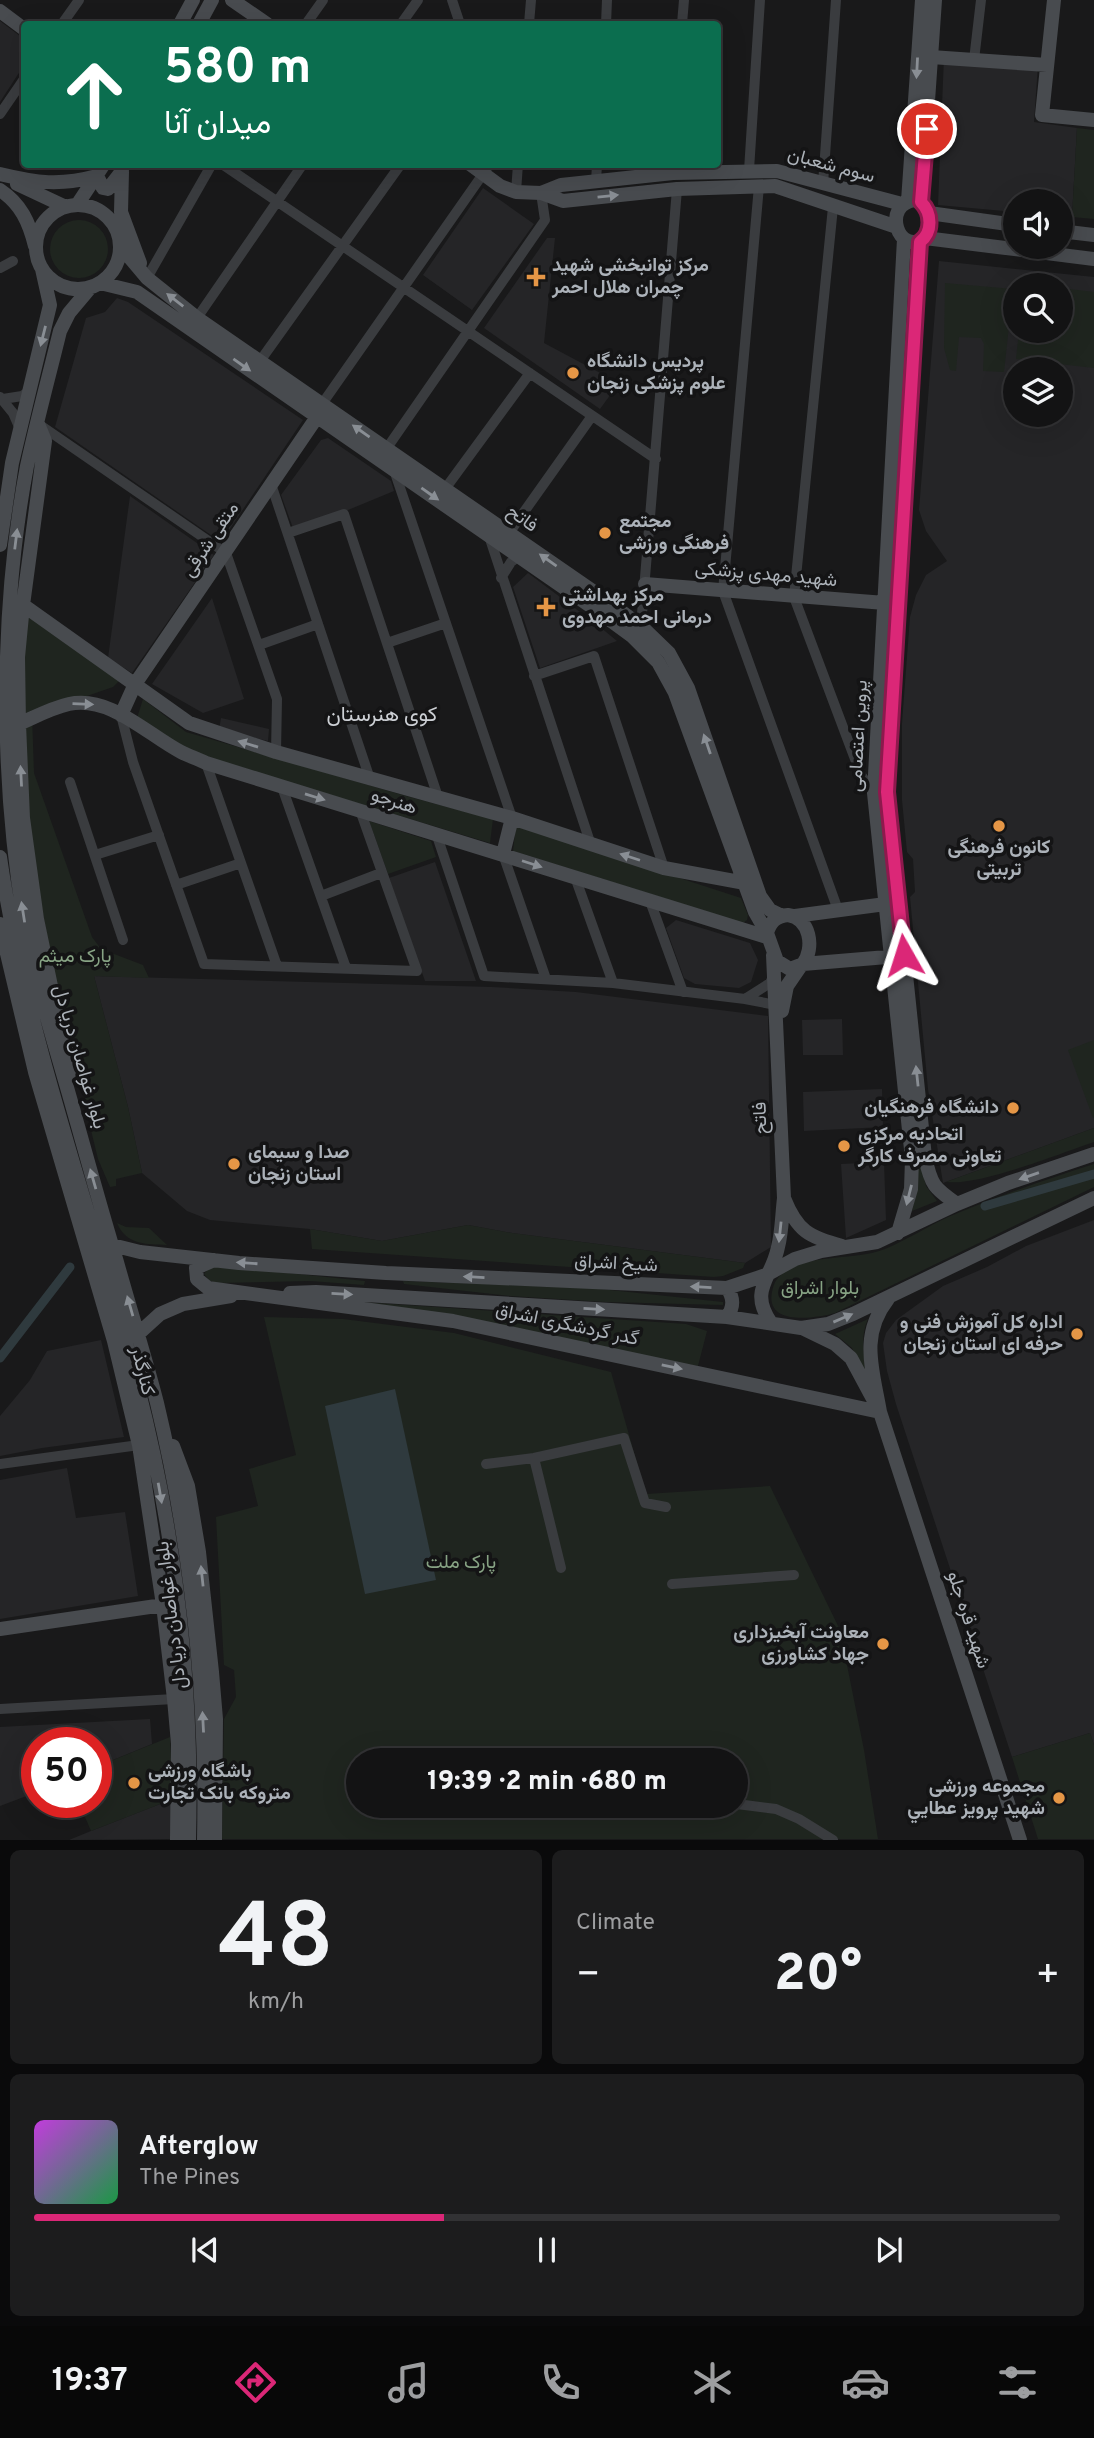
<!DOCTYPE html>
<html lang="en">
<head>
<meta charset="utf-8">
<style>
	body { margin:0; font-family:Overpass,Vazirmatn,sans-serif; background:#1c1c1d; color:#f1f3f6; height:100vh; display:flex; flex-direction:column; font-size:26px; white-space:nowrap }
	* { box-sizing:border-box; margin:0 }
	p { font-size:23px; color:#9d9ea0 }
	.icon { flex:none; width:38px; height:38px; fill:none; stroke:currentColor; stroke-width:2; stroke-linecap:round; stroke-linejoin:round }
	.map { position:relative; height:1840px; overflow:hidden }
	.sheet { display:flex; flex-direction:column; gap:10px; padding:10px; background:#0a0a0b; flex:1 }
	.sheet>* { flex:none }
	.banner { position:absolute; left:21px; top:21px; width:700px; height:147px; border-radius:7px; box-shadow:0 7px 28px #0002,0 0 0 2px #323234; background:#0b6e4f; color:#fff; overflow:hidden }
	.tools { position:absolute; left:1003px; top:189px; display:grid; gap:14px }
	.tools a { display:grid; place-items:center; width:70px; height:70px; border-radius:50%; background:#131314; box-shadow:0 7px 28px #0002,0 0 0 2px #323234; font-size:35px }
	.speed { position:absolute; left:21px; top:1727px; display:flex; gap:14px; font-size:35px; font-weight:700; text-align:center }
	.speed>* { display:grid; place-content:center; width:91px; height:91px; border-radius:50%; background:#131314; box-shadow:0 7px 28px #0002,0 0 0 2px #323234; line-height:1 }
	.speed .limit { border:10px solid #d22; background:#fff; color:#111 }
	.pin { position:absolute; display:grid; place-items:center; width:60px; height:60px; color:#fff; margin:-30px; border:4px solid #fff; border-radius:50%; box-shadow:0 2px 7px #0007 }
	.me { position:absolute; width:77px; margin:-38px; rotate:354deg; stroke-linejoin:round; filter:drop-shadow(0 0 5px #0008) }
	.turn { display:flex; align-items:center; gap:24px; height:147px; padding:0 28px; font-size:32px }
	.turn .icon { width:91px; height:91px; stroke-width:2.5 }
	.turn b { display:block; font-size:49px; line-height:60px }
	.big { font-size:52px; font-weight:800; line-height:1.1 }
	.sheet .widget { flex:1; display:flex; flex-direction:column; justify-content:center; gap:10px; min-width:0; padding:0 24px; border-radius:10px; background:#1c1c1d }
	.sheet .dial { align-items:center; gap:0 }
	.dial b { font-size:91px; line-height:1 }
	.song { display:flex; align-items:center; gap:21px }
	.cover { width:84px; height:84px; border-radius:10px; background:linear-gradient(135deg,hsl(290 70% 55%),hsl(140 70% 35%)) }
	.played { height:7px; border-radius:4px; background:linear-gradient(90deg,#db2777 40%,#323234 40%) }
	.keys { display:flex; justify-content:space-around; direction:ltr }
	.heat { display:flex; justify-content:space-between; align-items:center; font-size:38px; direction:ltr }
	.sheet .tiles { flex:1; display:grid; gap:10px; grid-template-columns:1fr 1fr }
	.widget:last-child { grid-column:span 2 }
	.trip { position:absolute; left:346px; top:1748px; width:402px; height:70px; border-radius:35px; background:#131314; box-shadow:0 7px 28px #0002,0 0 0 2px #323234; font-weight:800; line-height:70px; text-align:center }
	.menu { display:flex; height:112px; justify-content:space-around; align-items:center; background:#080808; color:#9d9ea0 }
	.menu .icon { width:49px; height:49px }
	.menu .on { color:#db2777 }
	.menu b { font-size:32px; color:#f1f3f6 }
	.map>svg:first-child { display:block }
	.built { fill:#252527; fill-rule:evenodd }
	.green { fill:#1f251f; fill-rule:evenodd }
	.water { fill:#2f3a3e }
	.lines { fill:none; stroke-linecap:round; stroke-linejoin:round }
	.canal { stroke:#2f3a3e; stroke-width:9 }
	.street { stroke:#3a3c3f; stroke-width:10 }
	.secondary { stroke:#484b4f; stroke-width:14 }
	.oneway { fill:#898e94 }
	.route-casing { stroke:#8e194d; stroke-width:18 }
	.route { stroke:#db2777; stroke-width:12 }
	.poi-dot { fill:#e59646; stroke:#141415; stroke-width:2.5 }
	.labels { text-anchor:middle; dominant-baseline:central; stroke-width:7; stroke-linejoin:round; paint-order:stroke }
	.street-label { font-size:19px; fill:#acb2b9; stroke:#141415 }
	.poi-label { font-size:19px; font-weight:bold; fill:#acb2b9; stroke:#141415; text-anchor:start }
	.park-label { font-size:19px; fill:#87a384; stroke:#141415 }
	.neighbourhood-label { font-size:21px; fill:#cdd0d5; stroke:#141415 }
</style>
</head>
<body>
<div class="map">
<svg width="1094" height="1840" viewBox="0 0 1094 1840">
	<rect width="100%" height="100%" fill="#19191a"/>
	<path class="built" d="M0 21 24 39V65L0 102Z
		M944 57 1038 65 1034 122 1077 128 1072 217 1061 216 1060 201H1015V212L938 205Z
		M483 188 534 224 472 310 423 275Z
		M547 238H555L544 343 619 383 600 409 484 328Z
		M939 261 1094 277V1128L943 1183 928 1089 910 897 915 892 913 859 907 852 902 800V723L910 617 916 595 926 575 947 561 926 531 919 510ZM1015 285H1060V331H1015ZM1015 369H1060V415H1015Z
		M117 298 128 302 303 420 221 542 55 427 86 318 105 312Z
		M328 438 391 481 394 491 348 510 293 528 281 495 321 440Z
		M130 496 214 555 132 673 108 658Z
		M528 573 600 627 617 641 540 668 513 587Z
		M212 598 244 699 203 713 152 684Z
		M221 718 269 729 268 741 219 730Z
		M435 862 476 981H425L389 878Z
		M676 920 750 943 758 960 751 982 739 988 695 984 684 978 666 928Z
		M94 976 492 987 576 992 768 1016 771 1247 745 1263 512 1233 468 1225 382 1241 310 1229 210 1220 187 1211 142 1173 128 1107Z
		M842 1019 843 1055H803L802 1020Z
		M882 1089 883 1127 804 1131 803 1092Z
		M884 1162 886 1220 846 1238 841 1164Z
		M1094 1220V1745L1090 1733 1012 1757 896 1404 887 1371 883 1343 886 1333 896 1320 943 1286 987 1267 1026 1246Z
		M101 1340 124 1437 42 1448 0 1456V1416L30 1380 47 1351Z
		M67 1468 76 1518 125 1512 138 1596 0 1619V1480Z
		M150 1719 152 1744 96 1767V1743H37V1792L0 1806V1727Z
		M173 1799 171 1839 69 1840 91 1831Z"/>
	<path class="green" d="M1077 128 1094 130V219L1072 217Z
		M50 249a29 29 0 1 1 58 0a29 29 0 1 1-58 0Z
		M945 283 1013 289 1004 372 983 371 984 344 981 338 959 337 956 371 950 370 944 348Z
		M1061 288 1094 292V368L1016 359 1019 331H1060Z
		M32 617 120 680 113 687 32 715 34 773 92 937 101 949 143 965 149 978 94 976 128 1107 142 1173 116 1179V1186L110 1187 98 1159C70 1042 39 925 28 804 22 743 24 680 22 618Z
		M143 699 186 732 406 796 493 819 490 843 214 760 184 747 137 718Z
		M369 821 431 841 436 857 388 874Z
		M516 825 741 898 748 915 747 920 743 923 513 851Z
		M903 976 923 1174 926 1186 937 1201 912 1211 917 1191Z
		M1094 1040V1117L1093 1118 1068 1050Z
		M1094 1128V1142C1059 1154 979 1186 946 1182Z
		M1094 1164V1187L835 1313C817 1318 765 1327 772 1292 774 1282 777 1277 786 1271 815 1253 854 1261 885 1249 907 1240 926 1227 948 1217 995 1197 1044 1180 1094 1164Z
		M117 1223 126 1227 149 1228 167 1245C146 1244 126 1245 117 1223Z
		M468 1225 512 1233 745 1263 743 1268 723 1276 714 1277 312 1249 310 1229 382 1241Z
		M211 1265 365 1281 364 1285 310 1281 218 1283 210 1281 204 1274Z
		M403 1281 591 1288 723 1302V1305L605 1302 510 1296 404 1284Z
		M288 1297 686 1324 707 1331 698 1366Z
		M264 1317 343 1319 454 1333 611 1372 646 1494 770 1486 840 1630 864 1750 878 1839H222L224 1719 236 1697 234 1670 224 1665 216 1517 258 1506 249 1469 296 1455ZM359 1760H737V1806H359Z
		M868 1319C858 1341 866 1364 871 1386L852 1348 835 1334Z
		M1090 1733 1094 1745V1839H1038L1012 1757Z
		M170 1737 173 1799 91 1831 79 1803 96 1802V1767Z"/>
	<path class="water" d="M395 1389 436 1580 365 1594 325 1406Z"/>
	<g class="lines">
		<path class="canal" d="M985 1206 1094 1174
			M0 1358 70 1267"/>
		<path class="street" d="M452 0 460 24
			M62 24 79 0
			M306 24 323 0
			M401 24 418 0
			M529 24 531 0
			M606 24 607 0
			M682 24 684 0
			M974 60 981 0
			M0 114 24 79
			M222 164 656 459
			M749 170 760 0
			M596 182 597 164
			M823 184 836 0
			M759 186 723 591 838 910
			M516 192 518 164
			M833 207 794 597 861 775 874 793
			M0 268 13 261
			M147 278 212 164
			M197 318 303 164
			M260 361 401 164
			M0 397 13 413 20 429
			M3 399 22 396 29 391
			M322 404 490 164
			M40 425 226 553 277 699 276 752
			M387 448 545 220 541 193
			M394 470 512 818
			M271 484 370 779
			M445 489 530 373
			M288 533 344 514 438 797
			M509 533 592 416
			M489 536 591 845
			M501 578 511 562 519 556
			M641 626 677 189
			M387 643 446 623
			M259 645 318 624
			M534 676 594 656 664 868
			M121 715 133 762 204 964 417 971 360 810
			M206 763 277 966
			M70 782 123 940
			M282 787 346 968
			M437 836 484 976 613 983 745 999 776 1005
			M503 854 546 979
			M95 855 159 835
			M575 877 613 983
			M176 885 241 863
			M321 896 381 873
			M650 901 683 992
			M745 999 770 983 774 975
			M0 1464 139 1445
			M486 1464 534 1458
			M561 1568 534 1458 624 1438 645 1503 666 1507
			M672 1584 794 1575
			M0 1709 174 1699
			M737 1804 776 1809 799 1819 833 1840"/>
		<path class="secondary" d="M232 0 267 24
			M1054 0 1042 115 1094 120
			M0 11 24 29
			M180 24 193 0
			M199 24 212 0
			M931 57 1047 65
			M470 164 500 186 516 192 541 193 563 201 677 189 775 186 897 227
			M122 172 121 212 140 263
			M0 174C37 183 60 186 97 176L103 188 108 189 122 171
			M17 184 66 207
			M0 190C21 204 29 222 35 246
			M541 193 561 185 673 173 777 171 902 204
			M915 200 926 206 930 222 925 238C898 257 881 204 915 200Z
			M908 201 922 0
			M921 202 935 0
			M77 205 104 164
			M36 247a42 42 0 1 1 84 0a42 42 0 1 1-84 0Z
			M929 213 1015 225
			M1060 231 1094 235
			M925 238 1094 259
			M920 242 887 792 925 1157C931 1185 934 1188 957 1204
			M120 246 147 278 197 318 610 603 641 626 669 653 688 688 760 896 770 910 782 916
			M100 283 137 292 602 614 632 636 658 662 675 693 755 912 767 933
			M90 288 69 313 60 331C49 376 37 420 27 466 0 609 0 776 24 919 34 975 50 1029 66 1084 83 1143 99 1203 117 1262 130 1309 145 1356 157 1403 191 1545 207 1693 204 1840
			M38 424 45 441 23 605 18 657 19 724 23 818 37 919 52 991 72 1068 66 1083
			M0 545 12 463 50 305 42 269
			M645 584 885 603
			M23 605 189 723 276 752 512 818 664 868 745 883 751 881
			M121 715 135 684 317 417
			M19 724C35 717 51 708 69 704 110 695 148 735 181 752 189 756 198 759 206 763L767 937
			M503 854 512 818
			M0 857C26 1037 91 1208 137 1384 175 1531 193 1687 189 1840
			M788 915C810 918 815 948 803 964L790 969 777 961 767 933C770 922 776 916 788 915Z
			M795 916 893 903
			M0 924 35 1072 114 1341 139 1445 163 1605 174 1699 178 1744 177 1840
			M773 955 784 1198
			M803 964 899 956
			M782 1011 787 986 800 967
			M898 1233 911 1189 912 1159 874 793 904 239
			M112 1245 140 1252 239 1263 386 1273 727 1288 766 1275 795 1259 821 1251 877 1242 957 1204 1008 1183 1094 1154
			M214 1260 196 1268 197 1279 208 1288 453 1321 880 1412 1020 1840
			M727 1288C734 1298 734 1307 727 1317
			M290 1293 316 1292 727 1317 801 1328 828 1324 853 1314 1094 1198
			M771 1323C748 1289 772 1279 778 1247 782 1232 782 1214 784 1198 797 1231 809 1237 842 1246
			M802 1328 835 1344 851 1358 880 1412C873 1370 859 1336 888 1299
			M138 1334 160 1314 183 1304 231 1296
			M173 1446 188 1486 199 1552 212 1672 216 1719 215 1840
			M0 1629 163 1605"/>
	</g>
	<defs><path id="oneway-solid" d="M-6-.8H1V-3.2L6.5 0L1 3.2V.8H-6Z" transform="scale(1.75)"/></defs>
	<g class="oneway">
		<use href="#oneway-solid" transform="translate(917 68) rotate(93)"/>
		<use href="#oneway-solid" transform="translate(608 196) rotate(-6)"/>
		<use href="#oneway-solid" transform="translate(175 300) rotate(-142)"/>
		<use href="#oneway-solid" transform="translate(43 336) rotate(104)"/>
		<use href="#oneway-solid" transform="translate(242 365) rotate(35)"/>
		<use href="#oneway-solid" transform="translate(361 431) rotate(-145)"/>
		<use href="#oneway-solid" transform="translate(430 494) rotate(35)"/>
		<use href="#oneway-solid" transform="translate(16 539) rotate(-83)"/>
		<use href="#oneway-solid" transform="translate(548 560) rotate(-145)"/>
		<use href="#oneway-solid" transform="translate(83 704) rotate(2)"/>
		<use href="#oneway-solid" transform="translate(248 744) rotate(-163)"/>
		<use href="#oneway-solid" transform="translate(707 744) rotate(-109)"/>
		<use href="#oneway-solid" transform="translate(21 776) rotate(-93)"/>
		<use href="#oneway-solid" transform="translate(315 797) rotate(17)"/>
		<use href="#oneway-solid" transform="translate(630 857) rotate(-162)"/>
		<use href="#oneway-solid" transform="translate(532 864) rotate(18)"/>
		<use href="#oneway-solid" transform="translate(23 912) rotate(-99)"/>
		<use href="#oneway-solid" transform="translate(917 1076) rotate(-96)"/>
		<use href="#oneway-solid" transform="translate(1029 1176) rotate(161)"/>
		<use href="#oneway-solid" transform="translate(93 1179) rotate(-106)"/>
		<use href="#oneway-solid" transform="translate(909 1195) rotate(104)"/>
		<use href="#oneway-solid" transform="translate(780 1232) rotate(96)"/>
		<use href="#oneway-solid" transform="translate(247 1263) rotate(-176)"/>
		<use href="#oneway-solid" transform="translate(474 1277) rotate(-177)"/>
		<use href="#oneway-solid" transform="translate(701 1287) rotate(-177)"/>
		<use href="#oneway-solid" transform="translate(342 1294) rotate(3)"/>
		<use href="#oneway-solid" transform="translate(130 1306) rotate(-106)"/>
		<use href="#oneway-solid" transform="translate(594 1309) rotate(3)"/>
		<use href="#oneway-solid" transform="translate(843 1318) rotate(-23)"/>
		<use href="#oneway-solid" transform="translate(672 1367) rotate(12)"/>
		<use href="#oneway-solid" transform="translate(160 1493) rotate(80)"/>
		<use href="#oneway-solid" transform="translate(202 1576) rotate(-96)"/>
		<use href="#oneway-solid" transform="translate(203 1722) rotate(-93)"/>
	</g>
	<g class="lines">
		<defs>
			<path id="route" d="M904 955 887 792 920 242C933 232 932 213 921 202L927 129"/>
		</defs>
		<use href="#route" class="route-casing"/>
		<use href="#route" class="route"/>
	</g>
	<g class="poi-dot">
		<path d="M532.5 266.5h7v7h7v7h-7v7h-7v-7h-7v-7h7z"/>
		<circle cx="573" cy="373" r="7"/>
		<circle cx="605" cy="533" r="7"/>
		<path d="M542.5 596.5h7v7h7v7h-7v7h-7v-7h-7v-7h7z"/>
		<circle cx="999" cy="826" r="7"/>
		<circle cx="1013" cy="1108" r="7"/>
		<circle cx="844" cy="1146" r="7"/>
		<circle cx="234" cy="1164" r="7"/>
		<circle cx="1077" cy="1334" r="7"/>
		<circle cx="883" cy="1644" r="7"/>
		<circle cx="134" cy="1783" r="7"/>
		<circle cx="1059" cy="1798" r="7"/>
	</g>
	<g class="labels">
		<g class="street-label">
			<text transform="translate(831 166) rotate(15)">سوم شعبان</text>
			<text transform="translate(522 519) rotate(35)">فاتح</text>
			<text transform="translate(211 540) rotate(-56)">متقی شرقی</text>
			<text transform="translate(766 575) rotate(5)">شهید مهدی پزشکی</text>
			<text transform="translate(859 736) rotate(-87)">پروین اعتصامی</text>
			<text transform="translate(394 802) rotate(18)">هنرجو</text>
			<text transform="translate(79 1057) rotate(74)">بلوار غواصان دریا دل</text>
			<text transform="translate(761 1118) rotate(-92)">فاتح</text>
			<text transform="translate(616 1264) rotate(3)">شیخ اشراق</text>
			<text transform="translate(567 1325) rotate(12)">گدر گردشگری اشراق</text>
			<text transform="translate(142 1371) rotate(76)">کنارگذر</text>
			<text transform="translate(172 1615) rotate(-97)">بلوار غواصان دریا دل</text>
			<text transform="translate(968 1620) rotate(72)">شهید قره جلو</text>
		</g>
		<g class="poi-label">
			<text x="552" y="266">مرکز توانبخشی شهید<tspan x="552" dy="22">چمران هلال احمر</tspan></text>
			<text x="587" y="362">پردیس دانشگاه<tspan x="587" dy="22">علوم پزشکى زنجان</tspan></text>
			<text x="619" y="522">مجتمع<tspan x="619" dy="22">فرهنگی ورزشی</tspan></text>
			<text x="562" y="596">مرکز بهداشتی<tspan x="562" dy="22">درمانی احمد مهدوی</tspan></text>
			<text x="999" y="848" text-anchor="middle">کانون فرهنگی<tspan x="999" dy="22">تربیتی</tspan></text>
			<text x="999" y="1108" text-anchor="end">دانشگاه فرهنگیان</text>
			<text x="858" y="1135">اتحادیه مرکزی<tspan x="858" dy="22">تعاونی مصرف کارگر</tspan></text>
			<text x="248" y="1153">صدا و سیمای<tspan x="248" dy="22">استان زنجان</tspan></text>
			<text x="1063" y="1323" text-anchor="end">اداره کل آموزش فنی و<tspan x="1063" dy="22">حرفه ای استان زنجان</tspan></text>
			<text x="869" y="1633" text-anchor="end">معاونت آبخیزداری<tspan x="869" dy="22">جهاد کشاورزی</tspan></text>
			<text x="148" y="1772">باشگاه ورزشی<tspan x="148" dy="22">متروکه بانک تجارت</tspan></text>
			<text x="1045" y="1787" text-anchor="end">مجموعه ورزشي<tspan x="1045" dy="22">شهيد پرویز عطايي</tspan></text>
		</g>
		<g class="park-label">
			<text x="75" y="957">پارک میثم</text>
			<text x="820" y="1289">بلوار اشراق</text>
			<text x="461" y="1563">پارک ملت</text>
		</g>
		<g class="neighbourhood-label">
			<text x="382" y="715">کوی هنرستان</text>
		</g>
	</g>
</svg>
<div class="tools">
<a><svg class="icon" aria-label="sound" viewBox="0 0 24 24"><path d="M4 9h4l5-4v14l-5-4H4zM17 9q2 3 0 6"/></svg></a>
<a><svg class="icon" aria-label="search" viewBox="0 0 24 24"><circle cx="10" cy="10" r="6"/><path d="M15 15l6 6"/></svg></a>
<a><svg class="icon" aria-label="layers" viewBox="0 0 24 24"><path d="M12 4l9 5-9 5-9-5zM3 14l9 5 9-5"/></svg></a>
</div>
<div class="speed"><div class="limit">50</div></div>
<div class="pin" style="left:927px;top:129px;background:#d93025"><svg class="icon" aria-label="arrive" viewBox="0 0 24 24"><path d="M6 21V4h12l-3 4 3 4H6"/></svg></div>
<svg class="me" style="left:904px;top:955px" viewBox="-20 -20 40 40"><path d="M0-17L14 15 0 8-14 15z" fill="#db2777" stroke="#fff" stroke-width="4"/></svg>
<div class="trip">19:39 · 2 min · 680 m</div>
<div class="banner">
<div class="turn"><svg class="icon" aria-label="ahead" viewBox="0 0 24 24"><path d="M12 20V5M6 11l6-6 6 6"/></svg><div><b>580 m</b>میدان آنا</div></div>
</div>
</div>
<section class="sheet">
<div class="tiles">
<div class="widget dial"><b>48</b><p>km/h</p></div>
<div class="widget"><p>Climate</p>
<div class="heat"><a>−</a><b class="big">20°</b><a>+</a></div>
</div>
<div class="widget">
<div class="song"><i class="cover"></i><div><b>Afterglow</b><p>The Pines</p></div></div>
<div class="played"></div>
<div class="keys"><svg class="icon" aria-label="previous" viewBox="0 0 24 24"><path d="M18 5L8 12l10 7zM5 5v14"/></svg><svg class="icon" aria-label="pause" viewBox="0 0 24 24"><path d="M8 5v14M16 5v14"/></svg><svg class="icon" aria-label="next" viewBox="0 0 24 24"><path d="M6 5l10 7-10 7zM19 5v14"/></svg></div>
</div>
</div>
</section>
<nav class="menu">
<b>19:37</b>
<svg class="icon on" aria-label="directions" viewBox="0 0 24 24"><path d="M12 3l9 9-9 9-9-9zM9 14v-3h6M13 9l2 2-2 2"/></svg>
<svg class="icon" aria-label="music" viewBox="0 0 24 24"><path d="M9 18V5l10-2v13"/><circle cx="6" cy="18" r="3"/><circle cx="16" cy="16" r="3"/></svg>
<svg class="icon" aria-label="phone" viewBox="0 0 24 24"><path d="M5 4h4l2 5-3 2q2 4 5 5l2-3 5 2v4C11 20 4 13 5 4z"/></svg>
<svg class="icon" aria-label="climate" viewBox="0 0 24 24"><path d="M12 3v18M4 7l16 10M4 17L20 7"/></svg>
<svg class="icon" aria-label="car" viewBox="0 0 24 24"><path d="M5 17H2v-5l4-1 3-4h7l3 4 3 1v5h-3M9 17h6M6 11h13"/><circle cx="7" cy="17" r="2"/><circle cx="17" cy="17" r="2"/></svg>
<svg class="icon" aria-label="filters" viewBox="0 0 24 24"><path d="M4 7h16M4 17h16"/><circle cx="9" cy="7" r="2"/><circle cx="15" cy="17" r="2"/></svg>
</nav>
</body>
</html>
